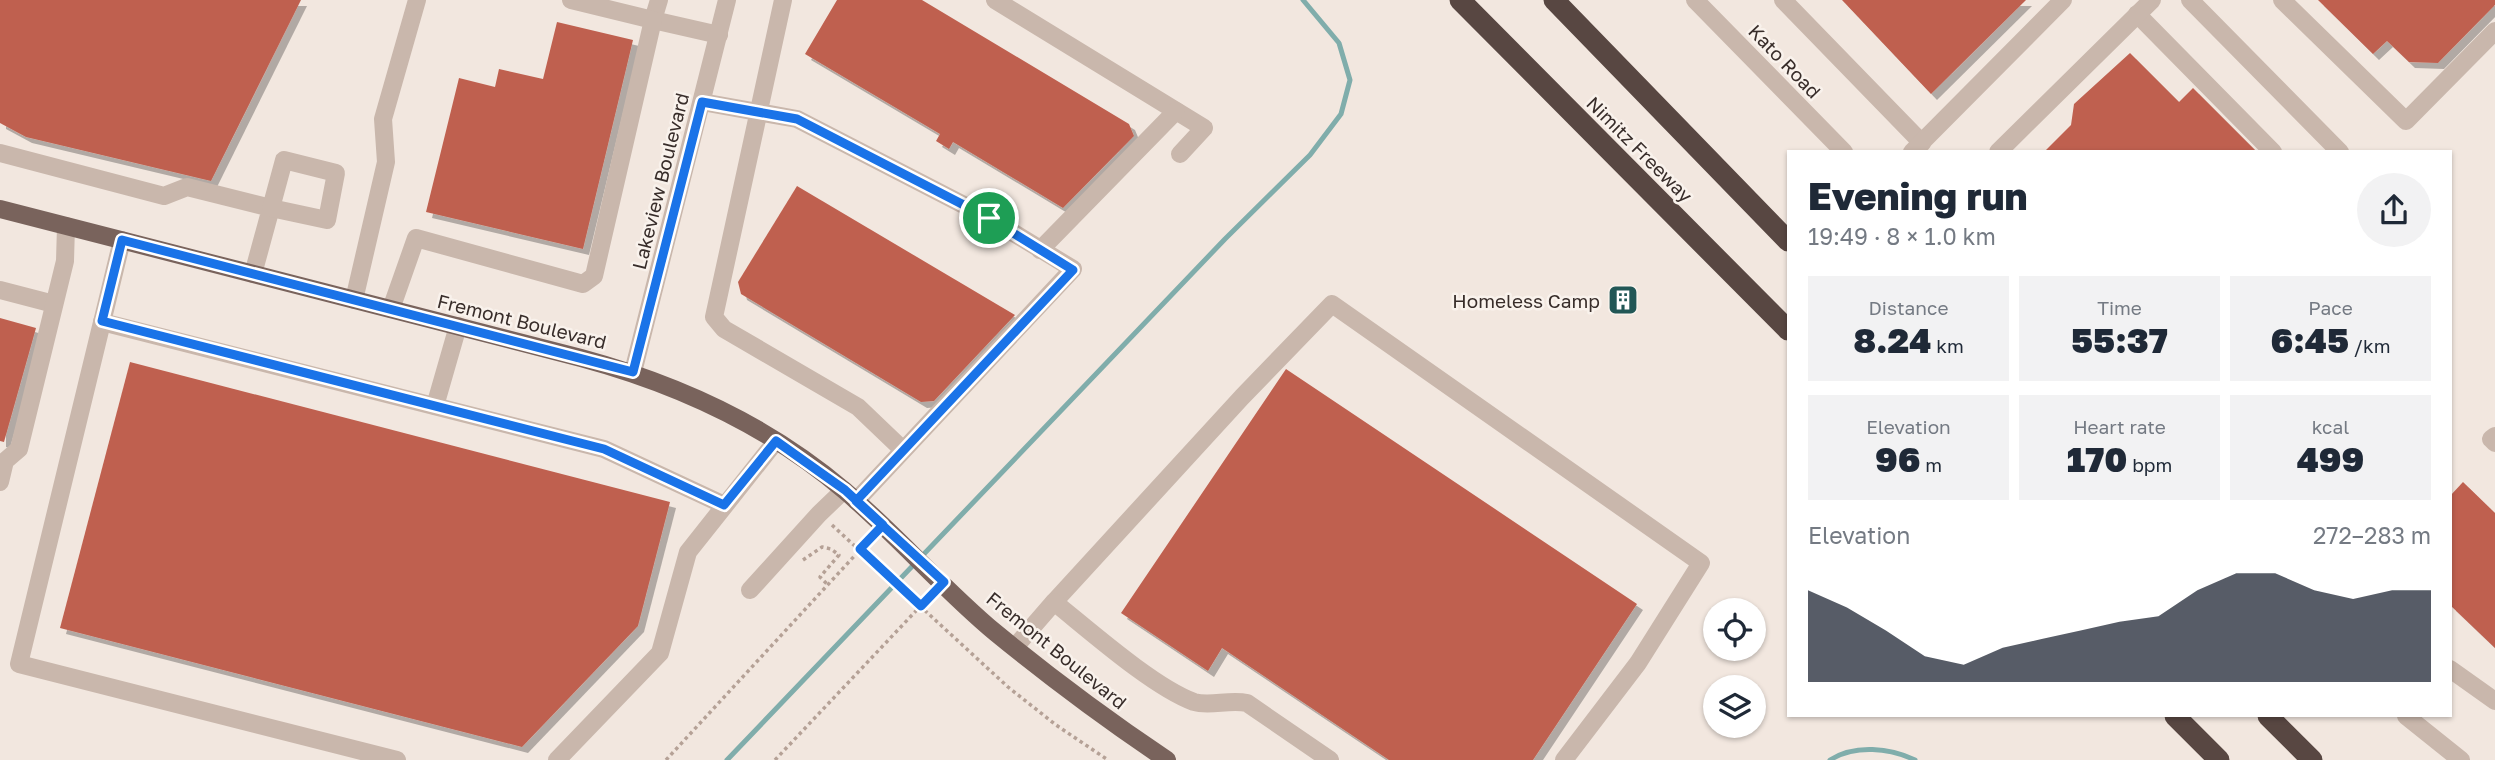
<!DOCTYPE html>
<meta charset="utf-8">
<style>
:root{--surface:#fff;--page:#f2f2f3;--text:#1f2937;--muted:#747a83;--accent:#111827}
body{margin:0;font-family:"Golos Text",sans-serif;background:var(--page);color:var(--text);height:100vh;display:flex;flex-direction:column;font-size:26px;white-space:nowrap}
*{box-sizing:border-box;margin:0}
p{font-size:23px;color:var(--muted)}
.icon{flex:none;width:38px;height:38px;fill:none;stroke:currentColor;stroke-width:2;stroke-linecap:round;stroke-linejoin:round}
.map{position:relative;flex:1;overflow:hidden}
.panel{position:absolute;left:1787px;top:150px;width:665px;height:567px;display:flex;flex-direction:column;background:var(--surface);border-radius:0px;box-shadow:0 2px 5px #0004}
.panel>*{flex:none}
.controls{position:absolute;left:1703px;top:598px;display:grid;gap:14px}
.controls a{display:grid;place-items:center;width:63px;height:63px;border-radius:50%;background:var(--surface);box-shadow:0 2px 5px #0004;font-size:35px}
.pin{position:absolute;display:grid;place-items:center;width:60px;height:60px;color:#fff;margin:-30px;border:4px solid #fff;border-radius:50%;box-shadow:0 2px 7px #0007}
.round{display:grid;place-items:center;flex:none;width:74px;height:74px;border-radius:37px;background:var(--page)}
.summary{display:flex;align-items:center;justify-content:space-between;height:119px;padding:0 21px}
h1{font-size:38px;font-weight:800;line-height:52px}
.figures{display:grid;grid-template-columns:repeat(3,1fr);gap:10px;height:119px;padding:7px 21px}
.figures div{display:grid;align-content:center;border-radius:0px;background:var(--page);text-align:center}
.figures b{font-size:35px;font-weight:800}
.figures small{font-size:19px;font-weight:400}
.figures p{font-size:19px}
.chart{height:196px;padding:14px 21px}
.chart p{display:flex;justify-content:space-between}
.chart svg{width:100%;height:126px;margin-top:7px;fill:var(--accent);opacity:.7}
.map>svg:first-child{display:block}
.lines{fill:none;stroke-linecap:round;stroke-linejoin:round}
.stream{stroke:#80adab;stroke-width:5}
.building{fill:#bf6150;filter:url(#shadow)}
.path{stroke:#b5a196;stroke-width:3.5;stroke-dasharray:3.5 3.5;stroke-linecap:butt}
.minor{stroke:#c9b7ac;stroke-width:18}
.major{stroke:#79635c;stroke-width:18}
.highway{stroke:#584742;stroke-width:21}
.route-casing{stroke:#fff;stroke-width:14}
.route{stroke:#1a73e8;stroke-width:9}
.labels{text-anchor:middle;dominant-baseline:central;stroke-width:5;stroke-linejoin:round;paint-order:stroke}
.street-label{font-size:19px;fill:#382d2a;stroke:#f9f2ec}
.poi-label{font-size:19px;fill:#382d2a;stroke:#f9f2ec;text-anchor:end}
</style>
<div class="map">
<svg width="2495" height="760" viewBox="0 0 2495 760">
<defs>
<filter id="shadow"><feDropShadow dx="6" dy="6" stdDeviation="0" flood-color="#0004"/></filter>
</defs>
<rect width="100%" height="100%" fill="#f2e7df"/>
<g class="lines">
<g class="stream">
<path d="M727,760L1225,239L1310,155L1341,114L1350,80L1339,43L1303,0"/>
<path d="M1830,760C1855,744 1890,748 1915,760"/>
</g>
</g>
<g class="building">
<path d="M0,0H301L211,181L26,137L0,123Z"/>
<path d="M837,0H922L1129,124L1134,136L1063,208L953,142L949,149L936,141L940,134L805,54Z"/>
<path d="M1842,0H2026L1931,94Z"/>
<path d="M2318,0H2495V5L2438,63L2409,62L2387,41L2373,54Z"/>
<path d="M557,22L633,40L583,249L426,212L459,78L495,87L499,69L543,79Z"/>
<path d="M2130,53L2179,102L2193,88L2257,152H2044L2071,125L2074,104Z"/>
<path d="M797,186L1015,315L934,401L921,402L741,294L738,282Z"/>
<path d="M0,318L36,328L4,442L0,441Z"/>
<path d="M130,362L670,502L638,626L522,747L60,628Z"/>
<path d="M1286,369L1637,604L1533,760H1389L1222,648L1208,671L1121,613Z"/>
<path d="M2463,482L2495,513V648L2450,605V496Z"/>
</g>
<g class="lines">
<g class="path">
<path d="M832,525L1008,687L1056,725L1108,760"/>
<path d="M803,560L822,547L831,549L839,555L820,577L829,586"/>
<path d="M666,760L871,538"/>
<path d="M775,760L930,596"/>
</g>
<g class="minor">
<path d="M659,0L653,20L719,35"/>
<path d="M783,0L714,317L724,329L858,407L903,450"/>
<path d="M995,0L1204,128L1180,154"/>
<path d="M1695,0L1844,152"/>
<path d="M1783,0L1922,143"/>
<path d="M2190,0L2340,152"/>
<path d="M2282,0L2406,121L2495,31"/>
<path d="M2137,14L2273,152"/>
<path d="M702,102L797,119L989,218L1073,269L856,501"/>
<path d="M1912,152L2063,0"/>
<path d="M1998,152L2152,0"/>
<path d="M0,153L164,196L187,187L271,208L253,274"/>
<path d="M284,160L336,173L327,220L271,208Z"/>
<path d="M122,240L19,664L397,760"/>
<path d="M1040,250L1176,111"/>
<path d="M0,290L54,304"/>
<path d="M354,300L386,162L383,119L417,0"/>
<path d="M391,309L416,238L583,284L594,276L653,20L571,0"/>
<path d="M102,322L604,449L724,505"/>
<path d="M633,372L727,0"/>
<path d="M435,406L458,326"/>
<path d="M2495,436L2491,439L2495,443"/>
<path d="M0,482L5,461L19,449L65,261L66,226"/>
<path d="M750,590L819,514L844,490"/>
<path d="M1054,602L1242,397L1332,304L1701,563L1638,663L1564,760"/>
<path d="M1015,647L1054,602C1089,630 1153,687 1194,702C1210,707 1229,699 1247,703L1330,760"/>
<path d="M2450,669L2495,701"/>
<path d="M2406,716L2461,760"/>
<path d="M557,760L660,653L688,552L776,441"/>
</g>
<path class="major" d="M0,209L581,358C677,384 769,426 845,491C898,536 944,590 996,633C1051,678 1109,721 1167,760"/>
<g class="highway">
<path d="M1460,0L1788,330"/>
<path d="M1554,0L1788,241"/>
<path d="M2175,716L2219,760"/>
<path d="M2268,716L2312,760"/>
</g>
</g>
<g class="lines">
<g class="route-casing">
<path id="route" d="M989,218L797,119L702,102L633,372L122,240L102,321L604,449L724,505L776,441L845,490L883,525L860,549L921,606L944,582L856,501L1073,270L989,218"/>
</g>
<use href="#route" class="route"/>
</g>
<defs>
<g id="building-square" transform="scale(1.575)"><rect x="-9" y="-9" width="18" height="18" rx="4" fill="#225756" stroke="#f9f2ec"/><path d="M-4-6H4V6H1V3H-1V6H-4ZM-2.5-4.3h1.7v1.8h-1.7ZM.8-4.3h1.7v1.8H.8ZM-2.5-1h1.7V.8h-1.7ZM.8-1h1.7V.8H.8Z" fill="#fff"/></g>
</defs>
<g fill-rule="evenodd">
<use href="#building-square" x="1623" y="300"/>
</g>
<g class="labels">
<g class="street-label">
<text transform="translate(1785 61) rotate(46)">Kato Road</text>
<text transform="translate(1640 149) rotate(45)">Nimitz Freeway</text>
<text transform="translate(660 181) rotate(-76)">Lakeview Boulevard</text>
<text transform="translate(522 321) rotate(14)">Fremont Boulevard</text>
<text transform="translate(1057 650) rotate(39)">Fremont Boulevard</text>
</g>
<g class="poi-label">
<text x="1600" y="300">Homeless Camp</text>
</g>
</g>
</svg>
<div class="controls">
<a><svg class="icon" aria-label="locate" viewBox="0 0 24 24"><circle cx="12" cy="12" r="6"/><path d="M12 2v4M12 18v4M2 12h4M18 12h4"/></svg></a>
<a><svg class="icon" aria-label="layers" viewBox="0 0 24 24"><path d="M12 4l9 5-9 5-9-5zM3 14l9 5 9-5"/></svg></a>
</div>
<div class="pin" style="left:989px;top:218px;background:#1e9e55"><svg class="icon" aria-label="arrive" viewBox="0 0 24 24"><path d="M6 21V4h12l-3 4 3 4H6"/></svg></div>
<section class="panel">
<div class="summary"><div><h1>Evening run</h1><p>19:49 · 8 × 1.0 km</p></div><a class="round"><svg class="icon" aria-label="share" viewBox="0 0 24 24"><path d="M12 15V3M7 8l5-5 5 5M5 13v7h14v-7"/></svg></a></div>
<div class="figures">
<div><p>Distance</p><b>8.24<small> km</small></b></div>
<div><p>Time</p><b>55:37</b></div>
<div><p>Pace</p><b>6:45<small> /km</small></b></div>
</div>
<div class="figures">
<div><p>Elevation</p><b>96<small> m</small></b></div>
<div><p>Heart rate</p><b>170<small> bpm</small></b></div>
<div><p>kcal</p><b>499</b></div>
</div>
<div class="chart"><p><span>Elevation</span>272–283 m</p>
<svg viewBox="0 0 160 44" preserveAspectRatio="none"><path d="M0 44V12L10 18L20 26L30 35L40 38L50 32L60 29L70 26L80 23L90 21L100 12L110 6L120 6L130 12L140 15L150 12L160 12V44z"/></svg>
</div>
</section>
</div>
